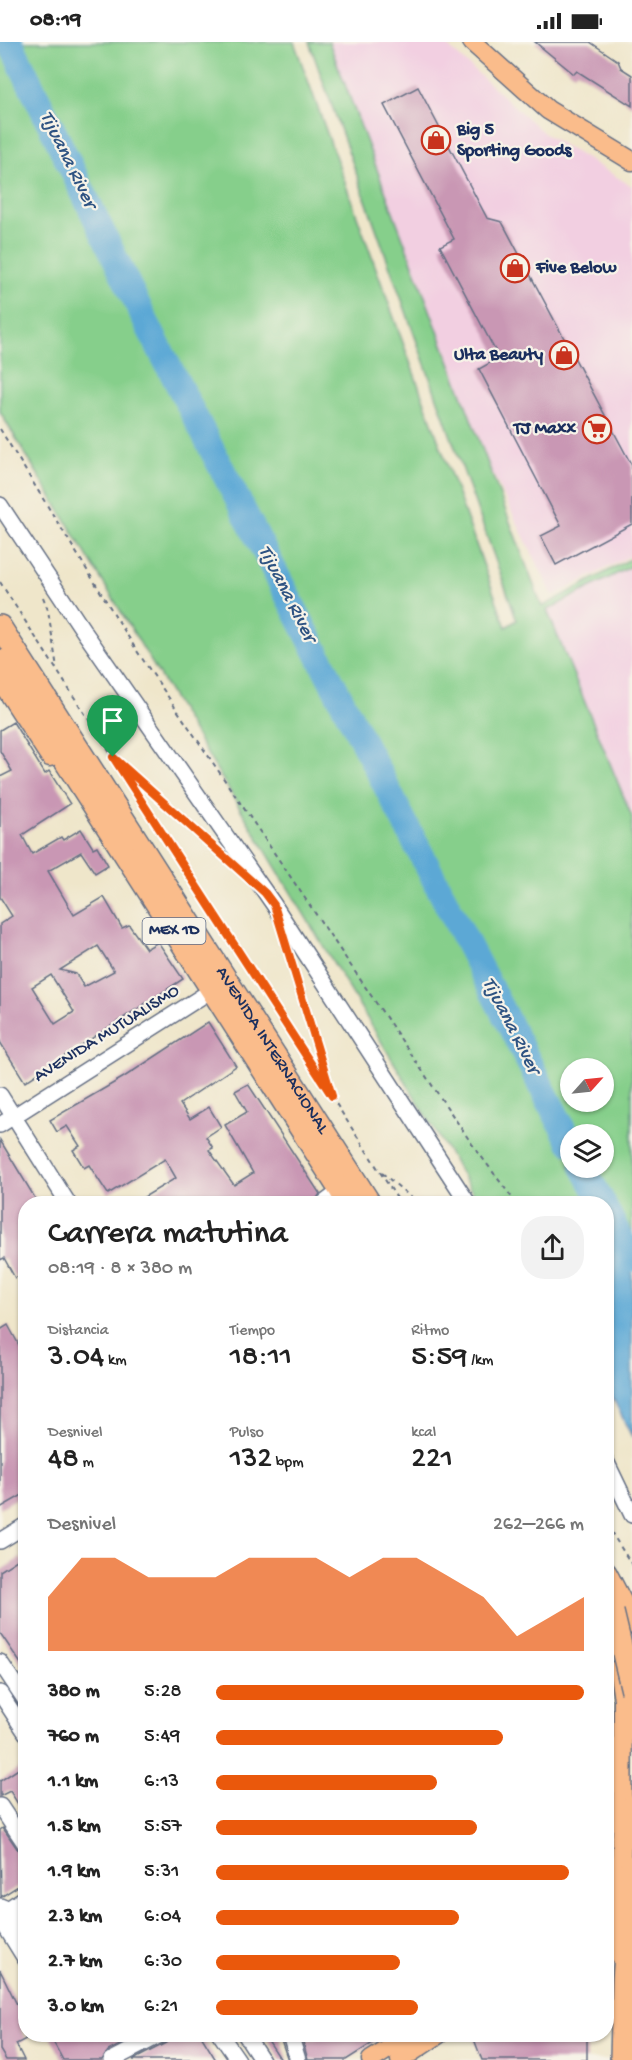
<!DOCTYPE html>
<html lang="es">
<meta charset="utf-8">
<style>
:root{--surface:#fff;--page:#f2f2f2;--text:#222;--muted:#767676;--accent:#ea580c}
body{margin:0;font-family:"Gochi Hand",sans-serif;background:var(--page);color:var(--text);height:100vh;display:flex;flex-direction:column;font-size:22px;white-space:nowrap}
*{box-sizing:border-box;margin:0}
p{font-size:20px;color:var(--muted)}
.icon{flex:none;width:33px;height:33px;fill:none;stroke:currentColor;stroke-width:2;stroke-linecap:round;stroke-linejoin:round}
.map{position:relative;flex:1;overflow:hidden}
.side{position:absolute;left:18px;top:1154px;width:596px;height:846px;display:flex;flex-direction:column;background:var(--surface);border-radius:24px;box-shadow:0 2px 4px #0004}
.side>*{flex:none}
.needle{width:39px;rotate:63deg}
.buttons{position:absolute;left:560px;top:1016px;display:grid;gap:12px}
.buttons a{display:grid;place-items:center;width:54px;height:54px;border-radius:50%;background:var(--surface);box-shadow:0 2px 4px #0004;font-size:30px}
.pin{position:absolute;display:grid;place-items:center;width:51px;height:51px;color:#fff;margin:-62px -26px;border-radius:50% 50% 50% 0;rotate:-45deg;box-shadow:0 0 6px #0007}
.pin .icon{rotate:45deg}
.round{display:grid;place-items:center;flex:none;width:63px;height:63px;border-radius:24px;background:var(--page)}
.overview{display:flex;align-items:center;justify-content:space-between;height:102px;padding:0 30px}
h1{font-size:33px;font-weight:600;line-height:45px}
.figures{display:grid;grid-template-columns:repeat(3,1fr);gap:9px;height:102px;padding:6px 30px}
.figures div{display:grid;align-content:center}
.figures b{font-size:30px;font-weight:600}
.figures small{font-size:16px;font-weight:400}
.figures p{font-size:16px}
.chart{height:168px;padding:12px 30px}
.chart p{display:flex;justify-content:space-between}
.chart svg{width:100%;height:108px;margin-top:6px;fill:var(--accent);opacity:.7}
ul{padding:0 30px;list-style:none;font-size:20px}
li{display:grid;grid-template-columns:96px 72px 1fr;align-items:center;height:45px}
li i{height:15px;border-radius:8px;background:var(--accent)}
.status{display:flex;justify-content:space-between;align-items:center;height:42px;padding:0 30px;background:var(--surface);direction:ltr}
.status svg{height:16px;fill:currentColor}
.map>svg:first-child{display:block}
.built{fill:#f2cfe1}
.green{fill:#86cf8b;stroke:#507f74;stroke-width:1.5;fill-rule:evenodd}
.water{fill:#5ca8d5;stroke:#3c6c9a;stroke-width:1.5}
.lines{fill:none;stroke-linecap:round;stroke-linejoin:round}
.river{stroke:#5ca8d5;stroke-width:26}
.building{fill:#c997b4;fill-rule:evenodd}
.minor-casing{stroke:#656f84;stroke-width:18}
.major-casing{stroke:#656f84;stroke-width:21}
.highway-casing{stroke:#656f84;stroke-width:24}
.path{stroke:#656f84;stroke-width:2;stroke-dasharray:4.5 4.5;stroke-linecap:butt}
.minor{stroke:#fff;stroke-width:15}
.major{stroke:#fabc8b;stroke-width:18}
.highway{stroke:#fabc8b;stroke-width:21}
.highway-bridge-casing{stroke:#656f84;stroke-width:24;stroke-linecap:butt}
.highway-bridge{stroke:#fabc8b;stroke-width:21}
.route-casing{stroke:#fff;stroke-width:12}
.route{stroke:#ea580c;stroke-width:8}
.labels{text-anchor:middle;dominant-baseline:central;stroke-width:4.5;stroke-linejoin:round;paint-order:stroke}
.shield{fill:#f7f3e8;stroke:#5d6a87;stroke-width:1.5}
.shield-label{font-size:16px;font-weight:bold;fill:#1b2f5e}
.poi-label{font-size:18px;font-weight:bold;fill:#1b2f5e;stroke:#f7f3e8;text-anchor:start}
.street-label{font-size:18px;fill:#1b2f5e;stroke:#f7f3e8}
.water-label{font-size:20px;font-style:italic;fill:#2e5382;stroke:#f7f3e8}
</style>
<div class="status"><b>08:19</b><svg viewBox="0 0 49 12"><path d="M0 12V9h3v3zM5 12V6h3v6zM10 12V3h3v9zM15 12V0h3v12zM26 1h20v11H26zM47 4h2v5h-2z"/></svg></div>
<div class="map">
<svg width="632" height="2018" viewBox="0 0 632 2018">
<rect width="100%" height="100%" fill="#f7f3e8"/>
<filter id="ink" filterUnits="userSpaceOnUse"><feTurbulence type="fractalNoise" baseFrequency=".0167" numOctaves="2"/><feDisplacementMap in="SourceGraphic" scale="12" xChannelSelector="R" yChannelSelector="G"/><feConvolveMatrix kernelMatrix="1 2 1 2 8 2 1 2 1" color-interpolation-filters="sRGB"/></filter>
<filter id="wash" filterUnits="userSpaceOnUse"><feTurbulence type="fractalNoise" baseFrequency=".008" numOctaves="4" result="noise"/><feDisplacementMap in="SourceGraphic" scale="24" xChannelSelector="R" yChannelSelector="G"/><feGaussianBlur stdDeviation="1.35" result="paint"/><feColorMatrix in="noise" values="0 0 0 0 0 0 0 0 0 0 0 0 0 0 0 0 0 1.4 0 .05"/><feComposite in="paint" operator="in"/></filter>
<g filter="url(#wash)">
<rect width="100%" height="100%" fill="#efe6ca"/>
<g class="built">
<path d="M329,0H443L545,92L632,144V513L553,554L492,430Z"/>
<path d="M632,516V809L543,565Z"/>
</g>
<path class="green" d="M0,0H294L506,585L517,578L309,0H329L542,565L632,516V524L547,568L632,775V1204L606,1209V1161H479L0,370ZM570,1026H603V1059H570ZM570,1092H603V1125H570Z"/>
<path class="water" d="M632,1204V1395L606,1342V1209Z"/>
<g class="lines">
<g class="river">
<path d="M10,0L150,288L570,1100"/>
<path d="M583,1125L603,1161"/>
<path d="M606,1168L632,1217"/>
</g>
</g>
<g id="blocks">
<g class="building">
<path d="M535,0H590L618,19L621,26L632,33V64L577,29L574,32Z"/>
<path d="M418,45L487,176L502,180L632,424V482L556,523L541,494L561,484L479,327L499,316L440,204L454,197L384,63Z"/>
<path d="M13,680L45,732L49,729L70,762L22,793L32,812L61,795L63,798L81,787L93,806L97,804L108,823L95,831L81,810L48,829L74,873L104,855L122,886L129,883L146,907L158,900L183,937L25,1040L0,1000V882L12,874L0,855V735L12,729L0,709V688ZM98,904L114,929L84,945L76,932L60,928ZM51,933L74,970L55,982L32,945Z"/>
<path d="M208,980L236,1024L180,1062L190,1077L209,1065L221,1085L206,1095L213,1106L209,1108L234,1143L253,1131L225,1083L247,1070L235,1049L248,1042L320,1152L314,1161H134L176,1136L165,1117L108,1152L89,1123L84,1126L73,1108L80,1104L67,1084L57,1090L50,1078L124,1035Z"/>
<path d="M0,1098L38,1161H26V1230L15,1236L4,1216L0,1218Z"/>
<path d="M8,1283L26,1316V1451L0,1466V1288Z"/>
<path d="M20,1516L26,1524V1629L0,1591V1529Z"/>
<path d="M26,1722V1785L20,1776L25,1773L10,1749L0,1754V1739Z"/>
<path d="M3,1786L18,1808L26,1813V1839L1,1855L0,1788Z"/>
<path d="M0,1928L26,1981V1985L21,1987L26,1997L16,2002L24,2018H6L0,2008Z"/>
<path d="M49,1992H141L108,2009L102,2018H63Z"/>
<path d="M172,1992H200L216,2018H133L166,2001Z"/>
<path d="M264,1992H279L288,2018H281Z"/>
<path d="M331,1992H387L346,2018H308L303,2000Z"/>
<path d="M472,1992H587V2018H482Z"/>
</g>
</g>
</g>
<g filter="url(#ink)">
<use href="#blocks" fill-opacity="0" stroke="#656f84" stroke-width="1.5"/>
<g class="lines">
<g class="minor-casing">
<g id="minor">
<path d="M0,463L85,591L274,863L468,1161"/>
<path d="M0,1053L68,1161"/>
<path d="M0,1083L204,953"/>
<path d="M324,1161L332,1155"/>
<path d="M606,1419L632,1473"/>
<path d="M0,1499L26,1483"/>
<path d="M0,1620L26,1659"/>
<path d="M0,1651L26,1691"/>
<path d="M0,1764L26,1803"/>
<path d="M0,1864L7,1867L26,1896"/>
<path d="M0,1872L26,1855"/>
<path d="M0,1876L26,1918"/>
<path d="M220,1992L238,2018"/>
<path d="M245,1992L262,2018"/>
<path d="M290,1992L298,2018"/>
<path d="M112,2018L162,1992"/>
</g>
</g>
<g class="major-casing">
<g id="major">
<path d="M472,0L548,68L632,119"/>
<path d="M0,638L50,715"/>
<path d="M616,1911L622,1799L623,1657L618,1627"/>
<path d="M371,2018L412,1992"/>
<path d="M400,2018L439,1992"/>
</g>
</g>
<g class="highway-casing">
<g id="highway">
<path id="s1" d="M0,584L370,1161"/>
<path d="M0,618L348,1161"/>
<path d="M606,1531L632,1581"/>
<path d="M622,1799L632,1764"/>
<path d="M621,2018L623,1938L632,1824"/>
</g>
</g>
<g class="path">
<path d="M0,387L137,609L472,1102L516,1161"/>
<path d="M0,540L400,1161"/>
<path d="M43,555L48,568L57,626"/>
<path d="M116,717L216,807"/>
<path d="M289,915L330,1050"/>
<path d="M382,1131L418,1161"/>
<path d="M606,1482L632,1523"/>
</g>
<use href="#minor" class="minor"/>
<use href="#major" class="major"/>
<use href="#highway" class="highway"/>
<g class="highway-bridge-casing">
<path id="highway-bridge" d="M613,1570L632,1649"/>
</g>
<use href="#highway-bridge" class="highway-bridge"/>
</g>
</g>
<g class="lines" filter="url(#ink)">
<g class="route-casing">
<path id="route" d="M113,715L265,851L274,863L332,1054Z"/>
</g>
<use href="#route" class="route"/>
</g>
<defs>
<g id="shop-ring" transform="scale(1.5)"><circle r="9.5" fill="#f7f3e8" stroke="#c8321e" stroke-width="1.5"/><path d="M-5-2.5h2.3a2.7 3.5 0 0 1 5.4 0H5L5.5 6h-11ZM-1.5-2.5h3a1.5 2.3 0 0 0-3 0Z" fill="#c8321e"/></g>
<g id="supermarket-ring" transform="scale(1.5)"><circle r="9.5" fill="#f7f3e8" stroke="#c8321e" stroke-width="1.5"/><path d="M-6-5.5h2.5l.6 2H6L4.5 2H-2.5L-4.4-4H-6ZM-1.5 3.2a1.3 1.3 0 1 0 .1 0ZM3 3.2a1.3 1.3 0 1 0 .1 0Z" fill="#c8321e"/></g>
</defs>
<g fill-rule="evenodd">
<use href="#shop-ring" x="436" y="98"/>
<use href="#shop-ring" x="515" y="226"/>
<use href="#shop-ring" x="564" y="313"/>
<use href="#supermarket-ring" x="597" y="387"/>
</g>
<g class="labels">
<rect class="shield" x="142.5" y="876" width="63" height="26" rx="4.5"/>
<g class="shield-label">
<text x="174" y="889">MEX 1D</text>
</g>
<g class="poi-label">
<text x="457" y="88">Big 5<tspan x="457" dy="21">Sporting Goods</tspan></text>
<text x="536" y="226">Five Below</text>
<text x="543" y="313" text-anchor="end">Ulta Beauty</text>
<text x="576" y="387" text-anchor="end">TJ Maxx</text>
</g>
<g class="street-label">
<text transform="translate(107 992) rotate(-32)">AVENIDA MUTUALISMO</text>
<text stroke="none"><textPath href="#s1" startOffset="504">AVENIDA INTERNACIONAL</textPath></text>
</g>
<g class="water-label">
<text transform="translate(67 118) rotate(64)">Tijuana River</text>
<text transform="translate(286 552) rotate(63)">Tijuana River</text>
<text transform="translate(510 984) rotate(63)">Tijuana River</text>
</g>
</g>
</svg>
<div class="buttons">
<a><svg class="needle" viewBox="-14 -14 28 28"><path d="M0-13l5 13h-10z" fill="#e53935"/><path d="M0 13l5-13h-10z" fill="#767676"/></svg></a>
<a><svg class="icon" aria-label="layers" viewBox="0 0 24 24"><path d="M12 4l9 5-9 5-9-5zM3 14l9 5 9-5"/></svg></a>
</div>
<div class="pin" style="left:113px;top:715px;background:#1e9e55"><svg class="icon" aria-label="arrive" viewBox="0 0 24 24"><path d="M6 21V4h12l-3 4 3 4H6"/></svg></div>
<section class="side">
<div class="overview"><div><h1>Carrera matutina</h1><p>08:19 · 8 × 380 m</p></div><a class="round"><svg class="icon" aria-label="share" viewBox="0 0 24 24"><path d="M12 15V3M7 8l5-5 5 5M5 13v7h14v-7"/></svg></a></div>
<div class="figures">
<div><p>Distancia</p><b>3.04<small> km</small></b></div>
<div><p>Tiempo</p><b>18:11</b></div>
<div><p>Ritmo</p><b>5:59<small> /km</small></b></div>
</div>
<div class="figures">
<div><p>Desnivel</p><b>48<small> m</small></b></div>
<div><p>Pulso</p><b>132<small> bpm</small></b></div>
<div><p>kcal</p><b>221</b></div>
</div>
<div class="chart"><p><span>Desnivel</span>262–266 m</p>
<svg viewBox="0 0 160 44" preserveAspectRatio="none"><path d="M0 44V22L10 6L20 6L30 14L40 14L50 14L60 6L70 6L80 6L90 14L100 6L110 6L120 14L130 22L140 38L150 30L160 22V44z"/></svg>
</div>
<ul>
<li><b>380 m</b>5:28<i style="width:100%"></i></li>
<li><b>760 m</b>5:49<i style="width:78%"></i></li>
<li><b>1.1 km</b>6:13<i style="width:60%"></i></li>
<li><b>1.5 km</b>5:57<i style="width:71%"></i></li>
<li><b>1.9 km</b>5:31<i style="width:96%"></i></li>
<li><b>2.3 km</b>6:04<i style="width:66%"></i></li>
<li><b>2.7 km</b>6:30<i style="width:50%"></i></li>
<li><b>3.0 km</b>6:21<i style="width:55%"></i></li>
</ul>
</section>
</div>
